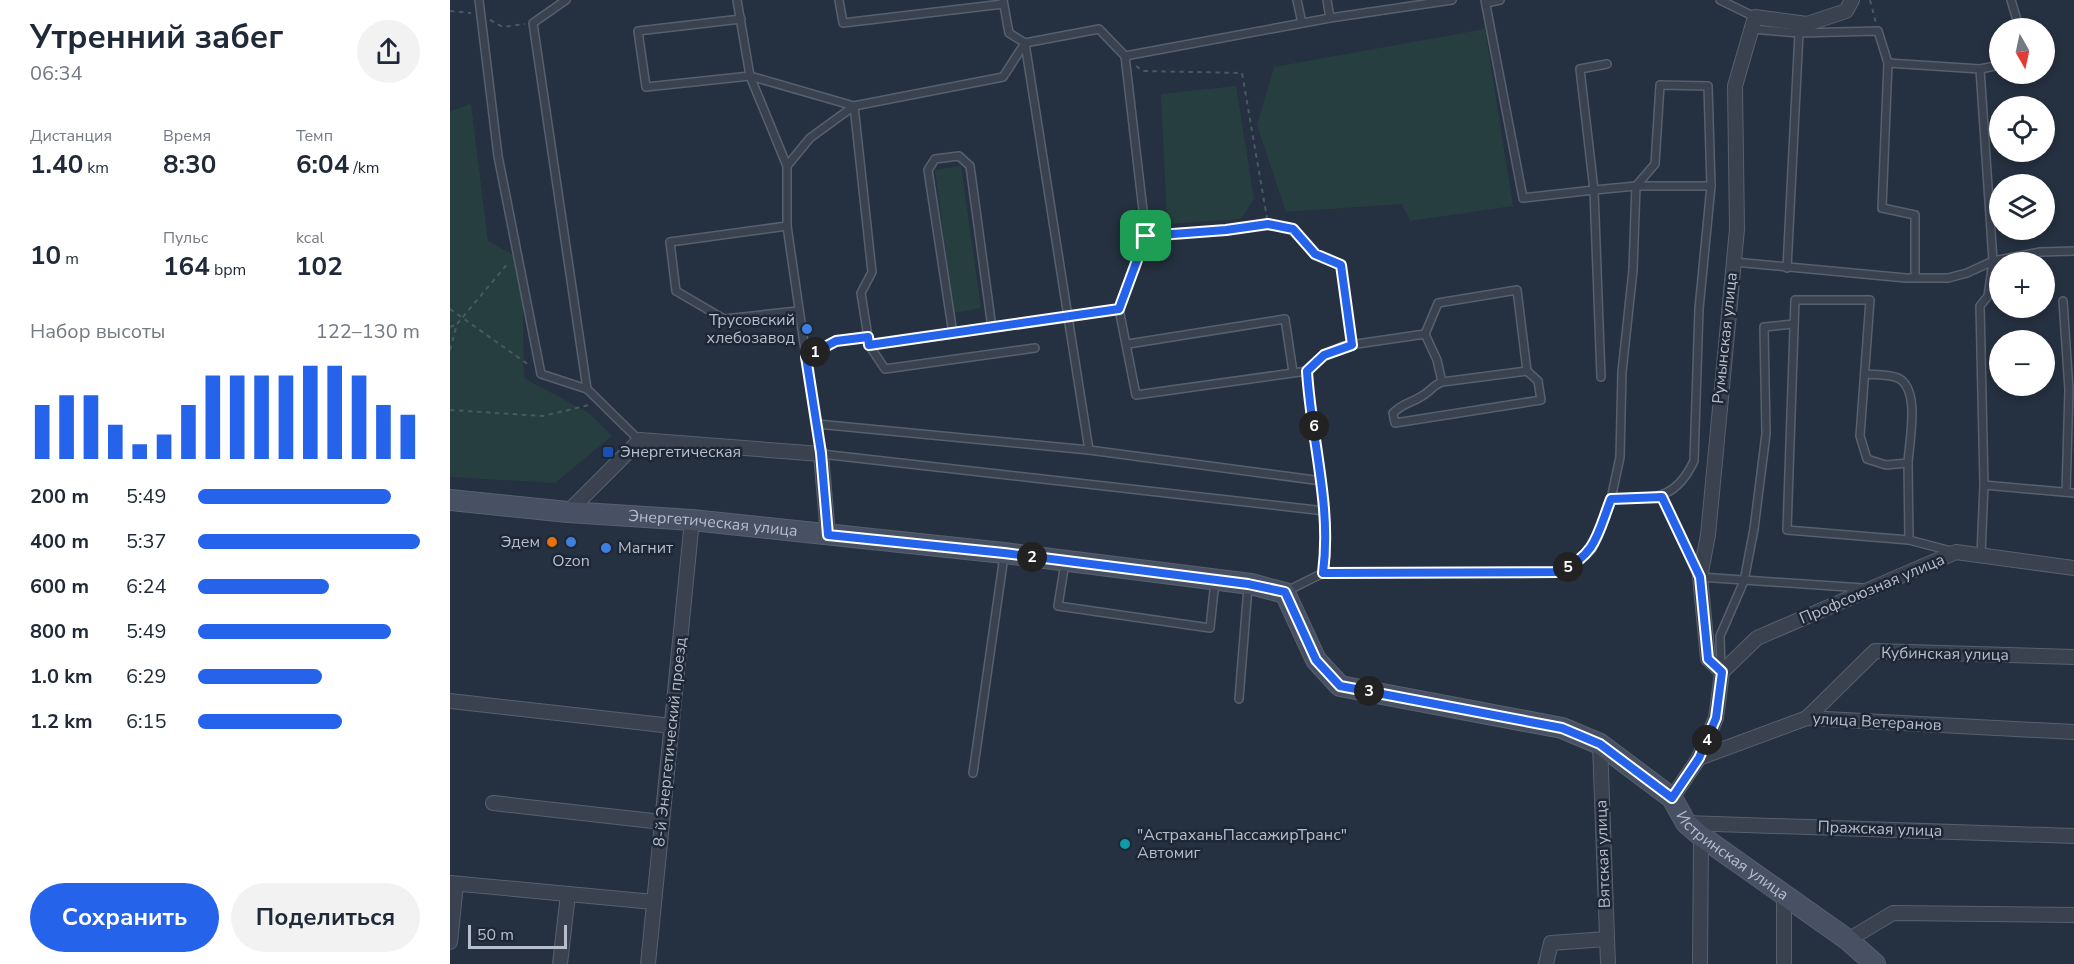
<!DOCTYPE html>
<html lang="ru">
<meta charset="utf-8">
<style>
:root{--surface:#fff;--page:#f2f2f3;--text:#1f2937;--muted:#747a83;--accent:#2563eb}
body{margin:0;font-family:"Nunito Sans",sans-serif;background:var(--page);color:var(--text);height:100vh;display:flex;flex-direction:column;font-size:22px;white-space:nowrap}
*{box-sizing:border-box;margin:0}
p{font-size:20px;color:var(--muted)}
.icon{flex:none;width:33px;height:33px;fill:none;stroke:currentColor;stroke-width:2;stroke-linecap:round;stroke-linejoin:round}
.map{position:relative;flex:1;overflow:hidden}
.details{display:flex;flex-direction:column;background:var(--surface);width:450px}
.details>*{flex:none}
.needle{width:39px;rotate:171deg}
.fabs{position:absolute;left:1539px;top:18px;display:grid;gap:12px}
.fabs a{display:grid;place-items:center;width:66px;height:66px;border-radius:50%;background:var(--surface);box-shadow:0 3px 9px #0003;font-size:30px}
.scale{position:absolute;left:18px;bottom:15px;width:99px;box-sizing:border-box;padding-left:6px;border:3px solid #b6bdcb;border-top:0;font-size:16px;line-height:21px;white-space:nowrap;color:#b6bdcb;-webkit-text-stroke:4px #1e2735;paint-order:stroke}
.pin{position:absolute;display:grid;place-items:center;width:51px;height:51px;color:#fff;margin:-26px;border-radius:12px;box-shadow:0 3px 9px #0006}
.km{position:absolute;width:30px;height:30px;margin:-15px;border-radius:50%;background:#222;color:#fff;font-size:16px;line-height:30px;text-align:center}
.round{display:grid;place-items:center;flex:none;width:63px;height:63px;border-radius:32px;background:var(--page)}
.head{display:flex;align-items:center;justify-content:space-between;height:102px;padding:0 30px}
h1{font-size:33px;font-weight:700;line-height:45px}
.metrics{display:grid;grid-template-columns:repeat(3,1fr);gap:9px;height:102px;padding:6px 30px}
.metrics div{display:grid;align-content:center}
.metrics b{font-size:26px;font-weight:700}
.metrics small{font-size:16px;font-weight:400}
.metrics p{font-size:16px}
.chart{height:168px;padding:12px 30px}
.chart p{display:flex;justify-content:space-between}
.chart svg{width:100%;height:108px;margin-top:6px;stroke:var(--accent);stroke-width:6}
.action{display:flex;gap:12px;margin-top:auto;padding:12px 30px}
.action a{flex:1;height:69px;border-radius:36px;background:var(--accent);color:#fff;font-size:24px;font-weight:700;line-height:69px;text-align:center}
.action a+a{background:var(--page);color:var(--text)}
ul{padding:0 30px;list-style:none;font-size:20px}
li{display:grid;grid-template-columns:96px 72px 1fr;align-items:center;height:45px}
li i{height:15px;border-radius:8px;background:var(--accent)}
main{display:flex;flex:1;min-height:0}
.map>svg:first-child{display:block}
.green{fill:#273e41}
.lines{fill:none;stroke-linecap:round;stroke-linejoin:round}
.lane-casing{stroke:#57606e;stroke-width:10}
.street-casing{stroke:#57606e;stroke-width:16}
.secondary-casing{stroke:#57606e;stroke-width:22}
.path{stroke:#465b5e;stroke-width:2;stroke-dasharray:4.5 4.5;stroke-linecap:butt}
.lane{stroke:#3a4250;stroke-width:7}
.street{stroke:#3a4250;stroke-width:14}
.secondary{stroke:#485163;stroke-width:20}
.route-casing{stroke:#fff;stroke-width:12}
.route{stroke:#2563eb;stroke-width:8}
.shop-dot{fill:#3f7fe0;stroke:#1e2735;stroke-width:2}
.transit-dot{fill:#1a4fb4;stroke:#1e2735;stroke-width:2}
.food-dot{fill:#e8710a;stroke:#1e2735;stroke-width:2}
.culture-dot{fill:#0f9aa8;stroke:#1e2735;stroke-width:2}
.labels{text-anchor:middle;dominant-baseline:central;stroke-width:5;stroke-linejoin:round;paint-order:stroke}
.poi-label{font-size:16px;fill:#b6bdcb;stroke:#1e2735;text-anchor:start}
.street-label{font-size:16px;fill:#b6bdcb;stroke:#1e2735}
</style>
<main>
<section class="details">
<div class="head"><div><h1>Утренний забег</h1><p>06:34</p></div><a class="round"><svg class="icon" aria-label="share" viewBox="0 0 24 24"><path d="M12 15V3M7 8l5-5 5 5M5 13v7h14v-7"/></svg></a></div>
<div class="metrics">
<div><p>Дистанция</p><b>1.40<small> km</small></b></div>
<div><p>Время</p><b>8:30</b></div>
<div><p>Темп</p><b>6:04<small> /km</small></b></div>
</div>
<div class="metrics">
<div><b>10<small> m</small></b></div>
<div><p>Пульс</p><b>164<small> bpm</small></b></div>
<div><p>kcal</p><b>102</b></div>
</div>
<div class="chart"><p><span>Набор высоты</span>122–130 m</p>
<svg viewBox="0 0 160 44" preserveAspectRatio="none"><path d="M5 44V22M15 44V18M25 44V18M35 44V30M45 44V38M55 44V34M65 44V22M75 44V10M85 44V10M95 44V10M105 44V10M115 44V6M125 44V6M135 44V10M145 44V22M155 44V26"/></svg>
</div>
<ul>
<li><b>200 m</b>5:49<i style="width:87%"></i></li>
<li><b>400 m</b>5:37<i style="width:100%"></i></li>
<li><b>600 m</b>6:24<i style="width:59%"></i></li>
<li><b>800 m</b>5:49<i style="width:87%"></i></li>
<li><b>1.0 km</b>6:29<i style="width:56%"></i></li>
<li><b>1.2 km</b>6:15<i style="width:65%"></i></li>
</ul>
<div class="action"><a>Сохранить</a><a>Поделиться</a></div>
</section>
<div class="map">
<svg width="1624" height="964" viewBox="0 0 1624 964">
<rect width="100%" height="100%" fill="#253040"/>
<g class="green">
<path d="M1035,29L1063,206L960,221L952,204L836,212L807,125L824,67Z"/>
<path d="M786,86L804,199L791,219L717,224L711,94Z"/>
<path d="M21,104L38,241L72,260L74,378L139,413L162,436L105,483L0,477V111Z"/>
<path d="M511,166L531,308L504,313L485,170Z"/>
</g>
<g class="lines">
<g class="lane-casing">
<g id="lane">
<path d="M29,0L48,156L91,374L137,389"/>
<path d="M116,0L83,23L137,389L189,440"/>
<path d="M287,0L300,76L337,166"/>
<path d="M389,0L393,23L553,4"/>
<path d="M553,0L559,33L575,43L649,29L675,56L880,18L1002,0"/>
<path d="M847,0L852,23"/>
<path d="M877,0L880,18"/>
<path d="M1035,0L1073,198L1144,190L1130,69L1157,64"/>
<path d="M1270,0L1305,17"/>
<path d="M1561,0L1567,20L1566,28"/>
<path d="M1036,3L1050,0"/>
<path d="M291,19L188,31L196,87L300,76L404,106L422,272L411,293L418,337"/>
<path d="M1302,29L1349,33L1428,31L1438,63"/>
<path d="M1530,69L1550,65"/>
<path d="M337,226L220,242L226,291L274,319L348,311"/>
<path d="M1284,262L1456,278H1498L1517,273L1543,261L1590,252L1624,251"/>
<path d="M891,265L902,345"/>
<path d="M1337,268L1349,33"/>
<path d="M1465,276V215L1432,208L1438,63L1530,69L1543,261L1538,296L1530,306L1534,485L1624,493"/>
<path d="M1613,301L1619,390L1616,492"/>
<path d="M669,309L696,236L675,56"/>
<path d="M503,334L542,328"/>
<path d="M975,334L988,303L1067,290L1077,371"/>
<path d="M678,344L835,319L843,372"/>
<path d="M419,345L503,334L478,170L485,159L509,156L520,166L542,328L618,317L575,43"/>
<path d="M585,348L435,369L419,345L418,337L386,341L356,357L371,454L875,511"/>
<path d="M356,357L337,226V166L360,138L404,106L553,77L575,43"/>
<path d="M1415,374C1425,375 1438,374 1448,378C1471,389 1459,442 1458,463L1436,465L1417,459L1410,436L1420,300H1345L1337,530L1459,540"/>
<path d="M1151,377L1144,190L1186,186L1205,164L1210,85L1258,86L1261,186"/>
<path d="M367,424L639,450L872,481"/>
<path d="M639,450L618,317L669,309L686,395L857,371"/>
<path d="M1458,463L1459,540L1501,551"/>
<path d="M1212,497L1250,577L1413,588"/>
<path d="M1531,555L1534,485"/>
<path d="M615,563L608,606L760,628L765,581"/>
<path d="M873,573L1110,572L1126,564L1142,549L1161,499L1170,457L1172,372L1183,270L1186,186H1261L1249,309L1244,461C1224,503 1202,497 1161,499"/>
<path d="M837,591L873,573C882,505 861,439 857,371L874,355L893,346L975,334L987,360L992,382C983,385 980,392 972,396C960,404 956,401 943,413L945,423L1091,400L1088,381L1077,371L992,382"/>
<path d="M1271,670L1270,636L1294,581L1304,529L1316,434L1314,327L1344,324"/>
<path d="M789,699L798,587"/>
<path d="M523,773L554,556"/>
</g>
</g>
<g class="street-casing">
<g id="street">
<path d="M118,512L190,440L371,454L378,535"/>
<path d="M1272,672L1307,638L1506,552L1624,568"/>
<path d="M0,701L222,726"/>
<path d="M1357,718L1425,651L1624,657"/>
<path d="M1150,744L1158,964"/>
<path d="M1249,758L1266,718L1272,672L1258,659L1250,577L1258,535L1287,229L1285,86L1305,17L1357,24L1396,11L1402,0"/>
<path d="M1222,798L1249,758L1357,718L1624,732"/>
<path d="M43,803L212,822"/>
<path d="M1236,823L1624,836"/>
<path d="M0,883L204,902"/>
<path d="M1334,896V964"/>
<path d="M1398,940L1443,913L1624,915"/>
<path d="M0,942L6,884"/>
<path d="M110,964L118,894"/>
<path d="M198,964L242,520"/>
<path d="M1096,964L1101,943L1156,939"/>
<path d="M1250,964L1251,836"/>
</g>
</g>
<g class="secondary-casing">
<g id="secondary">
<path id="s1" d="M0,500L118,512L242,520L554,553L801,584L835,593L866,660L890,686L1112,728L1150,744L1222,798L1236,823L1251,836L1398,940L1425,964"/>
</g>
</g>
<g class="path">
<path d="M1420,0L1426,23"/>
<path d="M0,11L21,13"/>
<path d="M40,20L53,27L75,24"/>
<path d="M686,66L693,71L792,73L818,224L843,229L865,254L882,262"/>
<path d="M705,235L818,224"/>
<path d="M0,309L79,365"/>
<path d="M0,327L7,324"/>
<path d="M0,350L7,324L59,262"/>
<path d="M0,410L93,416L139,405"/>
</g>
<use href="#lane" class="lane"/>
<use href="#street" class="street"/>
<use href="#secondary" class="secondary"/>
</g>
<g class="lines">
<g class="route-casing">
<path id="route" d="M818,224L843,229L865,254L891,265L902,345L874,355L857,371C861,439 882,505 873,573L1110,572C1147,553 1147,535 1161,499L1212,497L1250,577L1258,659L1272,672L1266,718L1249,758L1222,798L1150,744L1112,728L890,686L866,660L835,592L798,584L554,553L378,535L371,453L356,357L386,341L418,337L419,345L669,309L696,236L776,230Z"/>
</g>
<use href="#route" class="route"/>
</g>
<g class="shop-dot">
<circle cx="357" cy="329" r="6"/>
<circle cx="121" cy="542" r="6"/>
<circle cx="156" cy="548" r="6"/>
</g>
<rect class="transit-dot" x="152" y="446" width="12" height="12" rx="3"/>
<circle class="food-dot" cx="102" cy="542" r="6"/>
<circle class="culture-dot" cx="675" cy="844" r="6"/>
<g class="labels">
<g class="poi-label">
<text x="345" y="320" text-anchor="end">Трусовский<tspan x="345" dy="18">хлебозавод</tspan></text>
<text x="170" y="452">Энергетическая</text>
<text x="90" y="542" text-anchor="end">Эдем</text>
<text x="168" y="548">Магнит</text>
<text x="121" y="561" text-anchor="middle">Ozon</text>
<text x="687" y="835">"АстраханьПассажирТранс"<tspan x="687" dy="18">Автомиг</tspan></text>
</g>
<g class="street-label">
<text transform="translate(1275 338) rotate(-84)">Румынская улица</text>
<text stroke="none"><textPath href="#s1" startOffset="264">Энергетическая улица</textPath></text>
<text transform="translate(1422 589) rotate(-23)">Профсоюзная улица</text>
<text transform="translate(1495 654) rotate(1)">Кубинская улица</text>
<text transform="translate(1427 722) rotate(3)">улица Ветеранов</text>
<text transform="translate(220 742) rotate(-84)">8-й Энергетический проезд</text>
<text transform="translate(1430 829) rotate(2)">Пражская улица</text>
<text transform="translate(1153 854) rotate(-92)">Вятская улица</text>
<text stroke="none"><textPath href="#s1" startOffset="1392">Истринская улица</textPath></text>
</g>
</g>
</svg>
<div class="fabs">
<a><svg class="needle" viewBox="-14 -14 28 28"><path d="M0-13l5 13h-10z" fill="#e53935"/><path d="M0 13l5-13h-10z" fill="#747a83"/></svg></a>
<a><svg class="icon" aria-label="locate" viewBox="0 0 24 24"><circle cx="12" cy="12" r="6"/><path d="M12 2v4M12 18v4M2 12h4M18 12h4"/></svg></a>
<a><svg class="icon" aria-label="layers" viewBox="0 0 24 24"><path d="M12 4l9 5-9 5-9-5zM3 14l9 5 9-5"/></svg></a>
<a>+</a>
<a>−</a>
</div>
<div class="scale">50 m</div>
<div class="pin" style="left:696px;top:236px;background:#1e9e55"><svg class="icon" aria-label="arrive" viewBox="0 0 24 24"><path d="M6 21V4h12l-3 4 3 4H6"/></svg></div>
<b class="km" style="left:365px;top:352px">1</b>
<b class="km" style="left:582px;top:557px">2</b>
<b class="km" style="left:919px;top:691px">3</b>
<b class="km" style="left:1257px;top:740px">4</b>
<b class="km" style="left:1118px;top:567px">5</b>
<b class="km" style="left:864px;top:426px">6</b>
</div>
</main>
